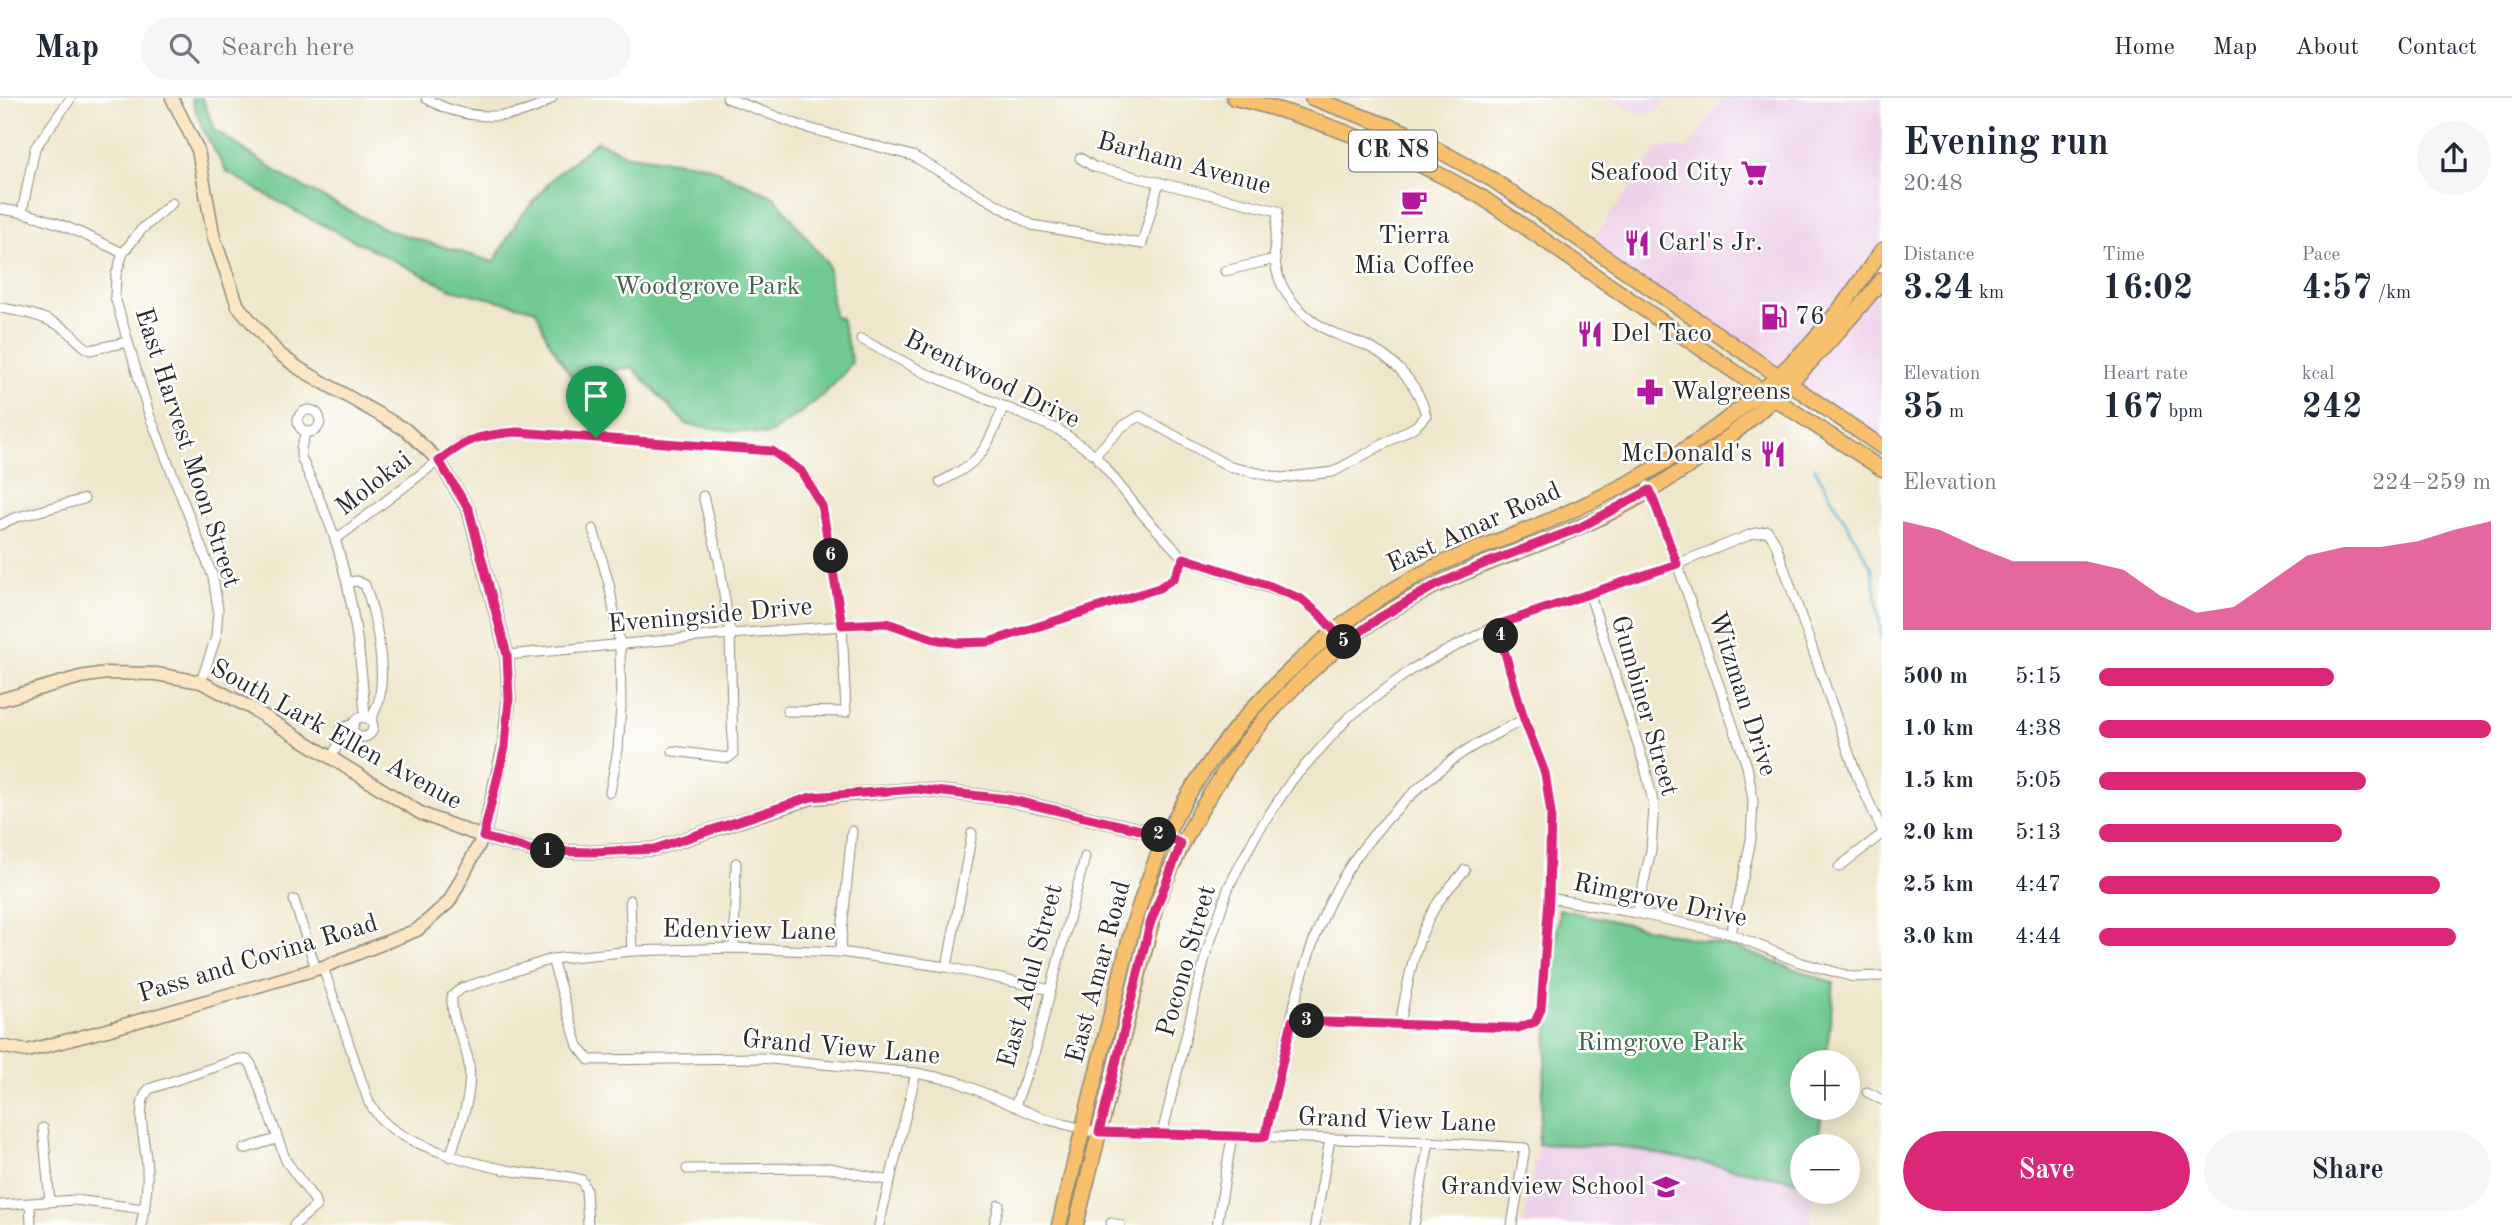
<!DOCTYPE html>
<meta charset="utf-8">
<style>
:root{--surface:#fff;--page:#f6f6f7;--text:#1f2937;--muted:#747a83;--line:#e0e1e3;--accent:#db2777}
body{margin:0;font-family:"Old Standard TT",serif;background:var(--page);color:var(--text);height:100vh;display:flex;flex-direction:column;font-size:26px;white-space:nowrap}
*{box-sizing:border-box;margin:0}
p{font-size:23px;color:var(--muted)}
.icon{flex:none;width:38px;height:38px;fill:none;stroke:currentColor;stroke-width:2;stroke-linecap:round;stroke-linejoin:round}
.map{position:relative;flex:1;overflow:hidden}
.side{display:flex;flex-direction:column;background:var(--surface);width:630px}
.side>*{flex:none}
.fabs{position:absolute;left:1790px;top:952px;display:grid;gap:14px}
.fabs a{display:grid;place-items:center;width:70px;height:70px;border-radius:50%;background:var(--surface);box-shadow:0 4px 18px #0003;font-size:35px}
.pin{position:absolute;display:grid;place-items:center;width:60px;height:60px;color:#fff;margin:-72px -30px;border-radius:50% 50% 50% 0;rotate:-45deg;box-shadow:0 0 7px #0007}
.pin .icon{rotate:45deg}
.km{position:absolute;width:35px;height:35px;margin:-18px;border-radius:50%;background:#222;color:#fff;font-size:19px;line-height:35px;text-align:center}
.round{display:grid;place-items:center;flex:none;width:74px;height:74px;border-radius:37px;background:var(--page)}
.headline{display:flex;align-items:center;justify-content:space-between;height:119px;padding:0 21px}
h1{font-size:38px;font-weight:700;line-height:52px}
.metrics{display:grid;grid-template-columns:repeat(3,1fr);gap:10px;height:119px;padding:7px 21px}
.metrics div{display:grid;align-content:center}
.metrics b{font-size:35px;font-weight:700}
.metrics small{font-size:19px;font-weight:400}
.metrics p{font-size:19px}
.chart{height:196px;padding:14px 21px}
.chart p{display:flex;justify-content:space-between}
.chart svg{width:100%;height:126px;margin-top:7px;fill:var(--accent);opacity:.7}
.action{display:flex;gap:14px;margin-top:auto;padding:14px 21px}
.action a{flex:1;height:80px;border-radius:42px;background:var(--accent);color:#fff;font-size:28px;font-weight:700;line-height:80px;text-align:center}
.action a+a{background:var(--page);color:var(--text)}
ul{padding:0 21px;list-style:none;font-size:23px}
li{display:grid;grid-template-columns:112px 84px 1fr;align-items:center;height:52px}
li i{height:18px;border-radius:9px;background:var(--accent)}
header{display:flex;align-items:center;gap:42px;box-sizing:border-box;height:98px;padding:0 35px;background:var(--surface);border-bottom:2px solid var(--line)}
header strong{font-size:33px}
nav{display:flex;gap:38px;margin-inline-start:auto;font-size:24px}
.search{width:490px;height:63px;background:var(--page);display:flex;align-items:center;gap:18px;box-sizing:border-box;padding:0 24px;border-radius:38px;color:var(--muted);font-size:26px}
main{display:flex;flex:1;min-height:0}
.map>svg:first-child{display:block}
.built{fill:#edd0e9}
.green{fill:#70c990;stroke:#4e7a5e;stroke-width:2}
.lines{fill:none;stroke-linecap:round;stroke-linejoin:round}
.stream{stroke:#4fb2ce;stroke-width:2.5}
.street-casing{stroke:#8d897b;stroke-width:11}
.secondary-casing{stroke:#8d897b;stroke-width:15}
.primary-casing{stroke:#8d897b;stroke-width:17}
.street{stroke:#fff;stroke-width:9}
.secondary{stroke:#fce5c4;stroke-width:12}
.primary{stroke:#f8bf6c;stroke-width:14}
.route-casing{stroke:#fff;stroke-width:14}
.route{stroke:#db2777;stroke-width:9}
.labels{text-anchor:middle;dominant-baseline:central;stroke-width:5;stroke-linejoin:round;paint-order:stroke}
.shield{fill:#fff;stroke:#6b6b6b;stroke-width:2}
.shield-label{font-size:24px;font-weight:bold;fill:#2b2b2b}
.street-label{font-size:26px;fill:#2b2b2b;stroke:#fff}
.poi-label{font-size:26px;fill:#2b2b2b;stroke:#fff;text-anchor:start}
.park-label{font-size:26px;fill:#43624e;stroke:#fff}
</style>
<header>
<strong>Map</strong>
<div class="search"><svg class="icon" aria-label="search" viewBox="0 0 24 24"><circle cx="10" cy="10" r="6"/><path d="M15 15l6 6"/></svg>Search here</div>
<nav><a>Home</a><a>Map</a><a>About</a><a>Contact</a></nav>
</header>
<main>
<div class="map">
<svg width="1882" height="1127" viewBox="0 0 1882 1127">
<rect width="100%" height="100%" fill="#fff"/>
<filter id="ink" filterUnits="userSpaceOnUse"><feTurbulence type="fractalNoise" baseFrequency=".0143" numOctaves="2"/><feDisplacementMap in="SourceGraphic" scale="14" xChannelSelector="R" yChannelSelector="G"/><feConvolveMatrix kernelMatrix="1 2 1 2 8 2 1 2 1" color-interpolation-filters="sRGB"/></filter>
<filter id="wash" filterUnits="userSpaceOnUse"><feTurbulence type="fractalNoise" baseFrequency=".00686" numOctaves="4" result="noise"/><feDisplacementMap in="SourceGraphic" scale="28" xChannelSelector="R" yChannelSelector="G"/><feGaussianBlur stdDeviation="1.57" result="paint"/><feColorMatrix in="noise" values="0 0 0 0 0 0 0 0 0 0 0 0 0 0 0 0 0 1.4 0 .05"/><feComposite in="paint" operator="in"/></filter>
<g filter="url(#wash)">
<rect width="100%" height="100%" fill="#efe7cb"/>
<g class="built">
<path d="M1606,0H1664V5L1657,14L1642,17Z"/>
<path d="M1724,0H1882V152L1779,278L1589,147L1660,49L1688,50Z"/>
<path d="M1882,182V348L1790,286Z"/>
<path d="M1538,1046L1617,1048L1802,1084V1094H1813L1811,1127H1523Z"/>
</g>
<g class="green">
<path d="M191,0H202L215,32L291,83L387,132L494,164L517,123L554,79L597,43L628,57L704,67L775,99L828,167L834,218L841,220L852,264C831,296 799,316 768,337L687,327L632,269L572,280L547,240L536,212L451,191L295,113L227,74L203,32Z"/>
<path d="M1559,811L1736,850L1834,885L1826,964H1802V1010H1822L1818,1048H1802V1084L1617,1048L1538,1046Z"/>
</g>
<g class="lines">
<path class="stream" d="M1814,369L1872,470L1882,542"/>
</g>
</g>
<g filter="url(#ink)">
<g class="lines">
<g class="street-casing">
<g id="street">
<path d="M426,0C461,22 517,26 552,0"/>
<path d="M727,0L804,29L913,58L1032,127L1142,146L1159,84"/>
<path d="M1080,60L1094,69L1278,113C1277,129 1273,146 1275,162C1278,197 1307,224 1338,237C1350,242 1363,245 1373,251C1399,266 1419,289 1426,317L1416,328L1333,374L1281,380L1230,369L1140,318L1123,328L1095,357"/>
<path d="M172,105L141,132L123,155L116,177L115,199L149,316L213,479L218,511L216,539L201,584"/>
<path d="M0,111C45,116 83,136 123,155"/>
<path d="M22,114L35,50L71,0"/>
<path d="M1225,173L1275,161"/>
<path d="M0,210C23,213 50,219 69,234C77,241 81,248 90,252L127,244"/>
<path d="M861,241L923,274L1059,332L1095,357L1144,418L1184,461L1301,501L1319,516L1345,545"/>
<circle cx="309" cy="323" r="11"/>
<path d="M306,333L301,350V359C313,387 327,415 336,444C353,501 362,561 365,620"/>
<path d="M940,384C983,363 985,353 1003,310"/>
<path d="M1648,388L1658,411L1747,668L1753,702L1751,742L1731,836"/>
<path d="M0,427L14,420L84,401"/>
<path d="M593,431L609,486L620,547L621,609L618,651L610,694"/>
<path d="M335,442L460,346L488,336L517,334L772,353L801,373L822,408L842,527L846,614L787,613"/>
<path d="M347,484L357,483L365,487C376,518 386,569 379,602C377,609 373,616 371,623"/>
<path d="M1590,497L1645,669L1654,708L1651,752L1637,815"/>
<path d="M507,557L730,536L887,525L934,541L957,545L989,544L1159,490L1174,480L1184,461"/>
<circle cx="363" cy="629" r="10"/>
<path d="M673,653L728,660L733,656L730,536L719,463L703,398"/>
<path d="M331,660L339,645L341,630L354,626"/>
<path d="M1839,769L1882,736"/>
<path d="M1549,800L1637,815L1731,836L1799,864L1853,879L1882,878"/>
<path d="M294,802L316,871"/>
<path d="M630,802L632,853"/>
<path d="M734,850L736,765"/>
<path d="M840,854L852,733"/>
<path d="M552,861L578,948L589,962L760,960L916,975L956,983L1042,1020L1090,1033L1429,1044L1525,1050L1512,1127"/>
<path d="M323,869L369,1005C373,1010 377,1017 382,1022C407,1049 482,1068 518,1074C539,1078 562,1075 582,1082L586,1092L588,1127"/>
<path d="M947,869L972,735"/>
<path d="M1292,923L1518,930L1535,924L1541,911L1549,800L1551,714L1545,675L1524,621L1497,527"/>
<path d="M1400,926C1408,884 1414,842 1437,806C1445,793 1456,783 1465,772"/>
<path d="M1867,994L1882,1002"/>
<path d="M1015,1008L1035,953L1085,759"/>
<path d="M43,1030L50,1104"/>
<path d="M1162,1036L1206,856L1229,788L1257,735L1292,682L1348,620L1412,571L1497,527L1677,466L1752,436L1768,433L1775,444L1857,678L1882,732"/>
<path d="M1265,1039C1284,957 1296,869 1335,794C1361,742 1413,691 1459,657C1479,643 1503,633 1524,621"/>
<path d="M244,1051L276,1041"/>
<path d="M450,1059C459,1029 473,999 469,967C466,943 450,923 452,898L462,890L552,861L632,853L734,850L840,854L947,869L1050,892"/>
<path d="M687,1071L830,1070L890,1083"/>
<path d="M30,1106L31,1127"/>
<path d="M0,1107L75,1102L145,1111"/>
<path d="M1111,1125L1120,1127"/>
<path d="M141,1127C145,1109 148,1090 147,1072C147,1050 133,1007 149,991L239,961L247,962L251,966L286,1063L314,1101L316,1108L294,1127"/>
<path d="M879,1127L916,975"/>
<path d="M994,1127L999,1107"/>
<path d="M1217,1127L1232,1039"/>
<path d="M1315,1127L1330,1041"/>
<path d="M1414,1127L1429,1044"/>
</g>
</g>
<g class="secondary-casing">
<g id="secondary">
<path d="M0,602L80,579L106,575L156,576L201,584L249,609L422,716L483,739L535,753L595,754L654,751L811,700L916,691L1007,701L1166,738L1181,746"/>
<path d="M0,948L27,953L107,932L323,869L417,832L449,804L483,739L504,649L509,601L507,557L469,413L439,363L406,332L300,271L278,255L238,208L214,140L198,52L172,0"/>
</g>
</g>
<g class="primary-casing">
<g id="primary">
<path d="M1234,0C1322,20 1404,55 1483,100L1761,292L1882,371"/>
<path d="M1312,0L1405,34L1493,82L1882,349"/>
<path d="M1059,1127L1133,827C1143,797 1153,766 1166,738C1218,629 1326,523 1434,469C1464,455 1496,444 1527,432C1580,410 1635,385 1682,353C1740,315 1795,267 1839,212C1854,193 1868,172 1882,152"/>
<path d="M1076,1127L1156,807C1209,669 1300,555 1435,488C1481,465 1530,451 1577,430C1611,416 1644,397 1675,377C1757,326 1821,256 1882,182"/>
</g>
</g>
<use href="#street" class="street"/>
<use href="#secondary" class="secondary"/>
<use href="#primary" class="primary"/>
</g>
</g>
<g class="lines" filter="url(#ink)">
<g class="route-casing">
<path id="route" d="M517,334L772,353L801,373L822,408L842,527L887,525L934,541L957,545L989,544L1159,490L1174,480L1184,460L1270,488L1301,501L1319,516L1345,545L1379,520L1434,488L1484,466L1579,430L1650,392L1677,466L1497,527L1524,621L1545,675L1551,715L1549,800L1541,911L1535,924L1518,930L1292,923L1265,1039L1099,1034L1150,826L1181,746L1166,738L1007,701L916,691L811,699L654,751L594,754L535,753L483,739L505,649L509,601L507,557L469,412L439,363C467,340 481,337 517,334Z"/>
</g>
<use href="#route" class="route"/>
</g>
<defs>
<g id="supermarket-bare" transform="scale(2.1)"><path d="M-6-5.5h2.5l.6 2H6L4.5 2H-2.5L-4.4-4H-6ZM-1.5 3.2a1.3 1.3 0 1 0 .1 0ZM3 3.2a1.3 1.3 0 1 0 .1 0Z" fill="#b5179e" stroke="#fff" stroke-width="2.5" paint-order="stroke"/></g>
<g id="cafe-bare" transform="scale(2.1)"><path d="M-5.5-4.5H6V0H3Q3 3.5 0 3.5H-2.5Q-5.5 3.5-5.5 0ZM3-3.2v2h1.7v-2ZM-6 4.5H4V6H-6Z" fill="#b5179e" stroke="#fff" stroke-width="2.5" paint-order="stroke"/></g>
<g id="restaurant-bare" transform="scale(2.1)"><path d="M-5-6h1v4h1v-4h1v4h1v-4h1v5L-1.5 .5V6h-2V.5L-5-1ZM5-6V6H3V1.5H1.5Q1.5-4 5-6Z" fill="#b5179e" stroke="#fff" stroke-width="2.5" paint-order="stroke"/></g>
<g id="fuel-bare" transform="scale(2.1)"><path d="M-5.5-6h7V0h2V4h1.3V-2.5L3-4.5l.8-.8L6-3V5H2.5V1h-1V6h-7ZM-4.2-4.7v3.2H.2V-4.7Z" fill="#b5179e" stroke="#fff" stroke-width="2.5" paint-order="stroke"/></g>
<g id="pharmacy-bare" transform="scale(2.1)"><path d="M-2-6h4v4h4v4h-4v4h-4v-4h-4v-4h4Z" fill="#b5179e" stroke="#fff" stroke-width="2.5" paint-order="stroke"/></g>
<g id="school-bare" transform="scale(2.1)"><path d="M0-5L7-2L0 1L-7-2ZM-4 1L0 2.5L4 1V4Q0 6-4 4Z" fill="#b5179e" stroke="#fff" stroke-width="2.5" paint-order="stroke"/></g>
</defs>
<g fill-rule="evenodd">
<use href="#supermarket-bare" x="1754" y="75"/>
<use href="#cafe-bare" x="1414" y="104"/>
<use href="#restaurant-bare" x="1637" y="145"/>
<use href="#fuel-bare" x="1774" y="219"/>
<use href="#restaurant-bare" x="1590" y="236"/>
<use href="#pharmacy-bare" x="1650" y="294"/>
<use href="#restaurant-bare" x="1773" y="356"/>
<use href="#school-bare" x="1666" y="1089"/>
</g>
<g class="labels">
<rect class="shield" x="1349" y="32.5" width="88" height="41" rx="5"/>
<g class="shield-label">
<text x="1393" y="53">CR N8</text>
</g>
<g class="street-label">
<text transform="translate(1184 66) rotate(15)">Barham Avenue</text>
<text transform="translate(992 282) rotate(26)">Brentwood Drive</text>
<text transform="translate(187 350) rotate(72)">East Harvest Moon Street</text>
<text transform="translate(374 386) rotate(-38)">Molokai</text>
<text transform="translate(1474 430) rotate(-24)">East Amar Road</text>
<text transform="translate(710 518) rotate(-5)">Eveningside Drive</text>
<text transform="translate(1742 596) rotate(72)">Witzman Drive</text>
<text transform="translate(1644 608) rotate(74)">Gumbiner Street</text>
<text transform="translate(336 637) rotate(29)">South Lark Ellen Avenue</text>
<text transform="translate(1660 803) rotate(12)">Rimgrove Drive</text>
<text transform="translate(749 833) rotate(1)">Edenview Lane</text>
<text transform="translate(258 861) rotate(-17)">Pass and Covina Road</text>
<text transform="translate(1187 863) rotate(-74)">Pocono Street</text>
<text transform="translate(1099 874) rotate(-75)">East Amar Road</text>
<text transform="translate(1031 878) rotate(-75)">East Adul Street</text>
<text transform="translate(841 950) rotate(5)">Grand View Lane</text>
<text transform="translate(1397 1023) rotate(2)">Grand View Lane</text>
</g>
<g class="poi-label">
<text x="1733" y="75" text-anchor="end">Seafood City</text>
<text x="1414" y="138" text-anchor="middle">Tierra<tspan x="1414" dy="30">Mia Coffee</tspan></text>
<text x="1658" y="145">Carl's Jr.</text>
<text x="1795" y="219">76</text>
<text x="1611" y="236">Del Taco</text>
<text x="1671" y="294">Walgreens</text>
<text x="1752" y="356" text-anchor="end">McDonald's</text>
<text x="1645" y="1089" text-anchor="end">Grandview School</text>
</g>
<g class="park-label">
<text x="707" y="189">Woodgrove Park</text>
<text x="1661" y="945">Rimgrove Park</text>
</g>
</g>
</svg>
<div class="fabs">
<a>+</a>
<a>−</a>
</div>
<div class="pin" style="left:596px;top:340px;background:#1e9e55"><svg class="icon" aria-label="arrive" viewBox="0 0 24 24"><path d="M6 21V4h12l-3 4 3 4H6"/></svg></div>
<b class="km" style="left:548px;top:753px">1</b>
<b class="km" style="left:1159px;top:737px">2</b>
<b class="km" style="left:1307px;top:923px">3</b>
<b class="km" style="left:1501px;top:538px">4</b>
<b class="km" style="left:1344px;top:544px">5</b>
<b class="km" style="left:831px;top:458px">6</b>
</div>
<section class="side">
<div class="headline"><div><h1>Evening run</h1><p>20:48</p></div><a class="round"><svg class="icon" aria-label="share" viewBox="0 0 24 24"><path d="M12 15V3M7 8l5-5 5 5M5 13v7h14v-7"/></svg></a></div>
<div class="metrics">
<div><p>Distance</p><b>3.24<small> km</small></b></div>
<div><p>Time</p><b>16:02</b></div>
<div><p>Pace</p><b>4:57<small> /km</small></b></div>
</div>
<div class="metrics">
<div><p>Elevation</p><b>35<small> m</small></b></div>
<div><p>Heart rate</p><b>167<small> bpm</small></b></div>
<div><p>kcal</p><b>242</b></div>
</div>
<div class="chart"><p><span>Elevation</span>224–259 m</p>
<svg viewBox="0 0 160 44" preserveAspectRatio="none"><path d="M0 44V6L10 9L20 15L30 20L40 20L50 20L60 23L70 32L80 38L90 36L100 27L110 18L120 15L130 15L140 13L150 9L160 6V44z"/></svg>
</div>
<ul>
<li><b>500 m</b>5:15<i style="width:60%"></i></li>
<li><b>1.0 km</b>4:38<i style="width:100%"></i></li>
<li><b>1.5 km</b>5:05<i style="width:68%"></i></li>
<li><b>2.0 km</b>5:13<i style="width:62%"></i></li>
<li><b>2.5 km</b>4:47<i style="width:87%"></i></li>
<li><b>3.0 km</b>4:44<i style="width:91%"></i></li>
</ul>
<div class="action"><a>Save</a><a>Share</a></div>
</section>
</main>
